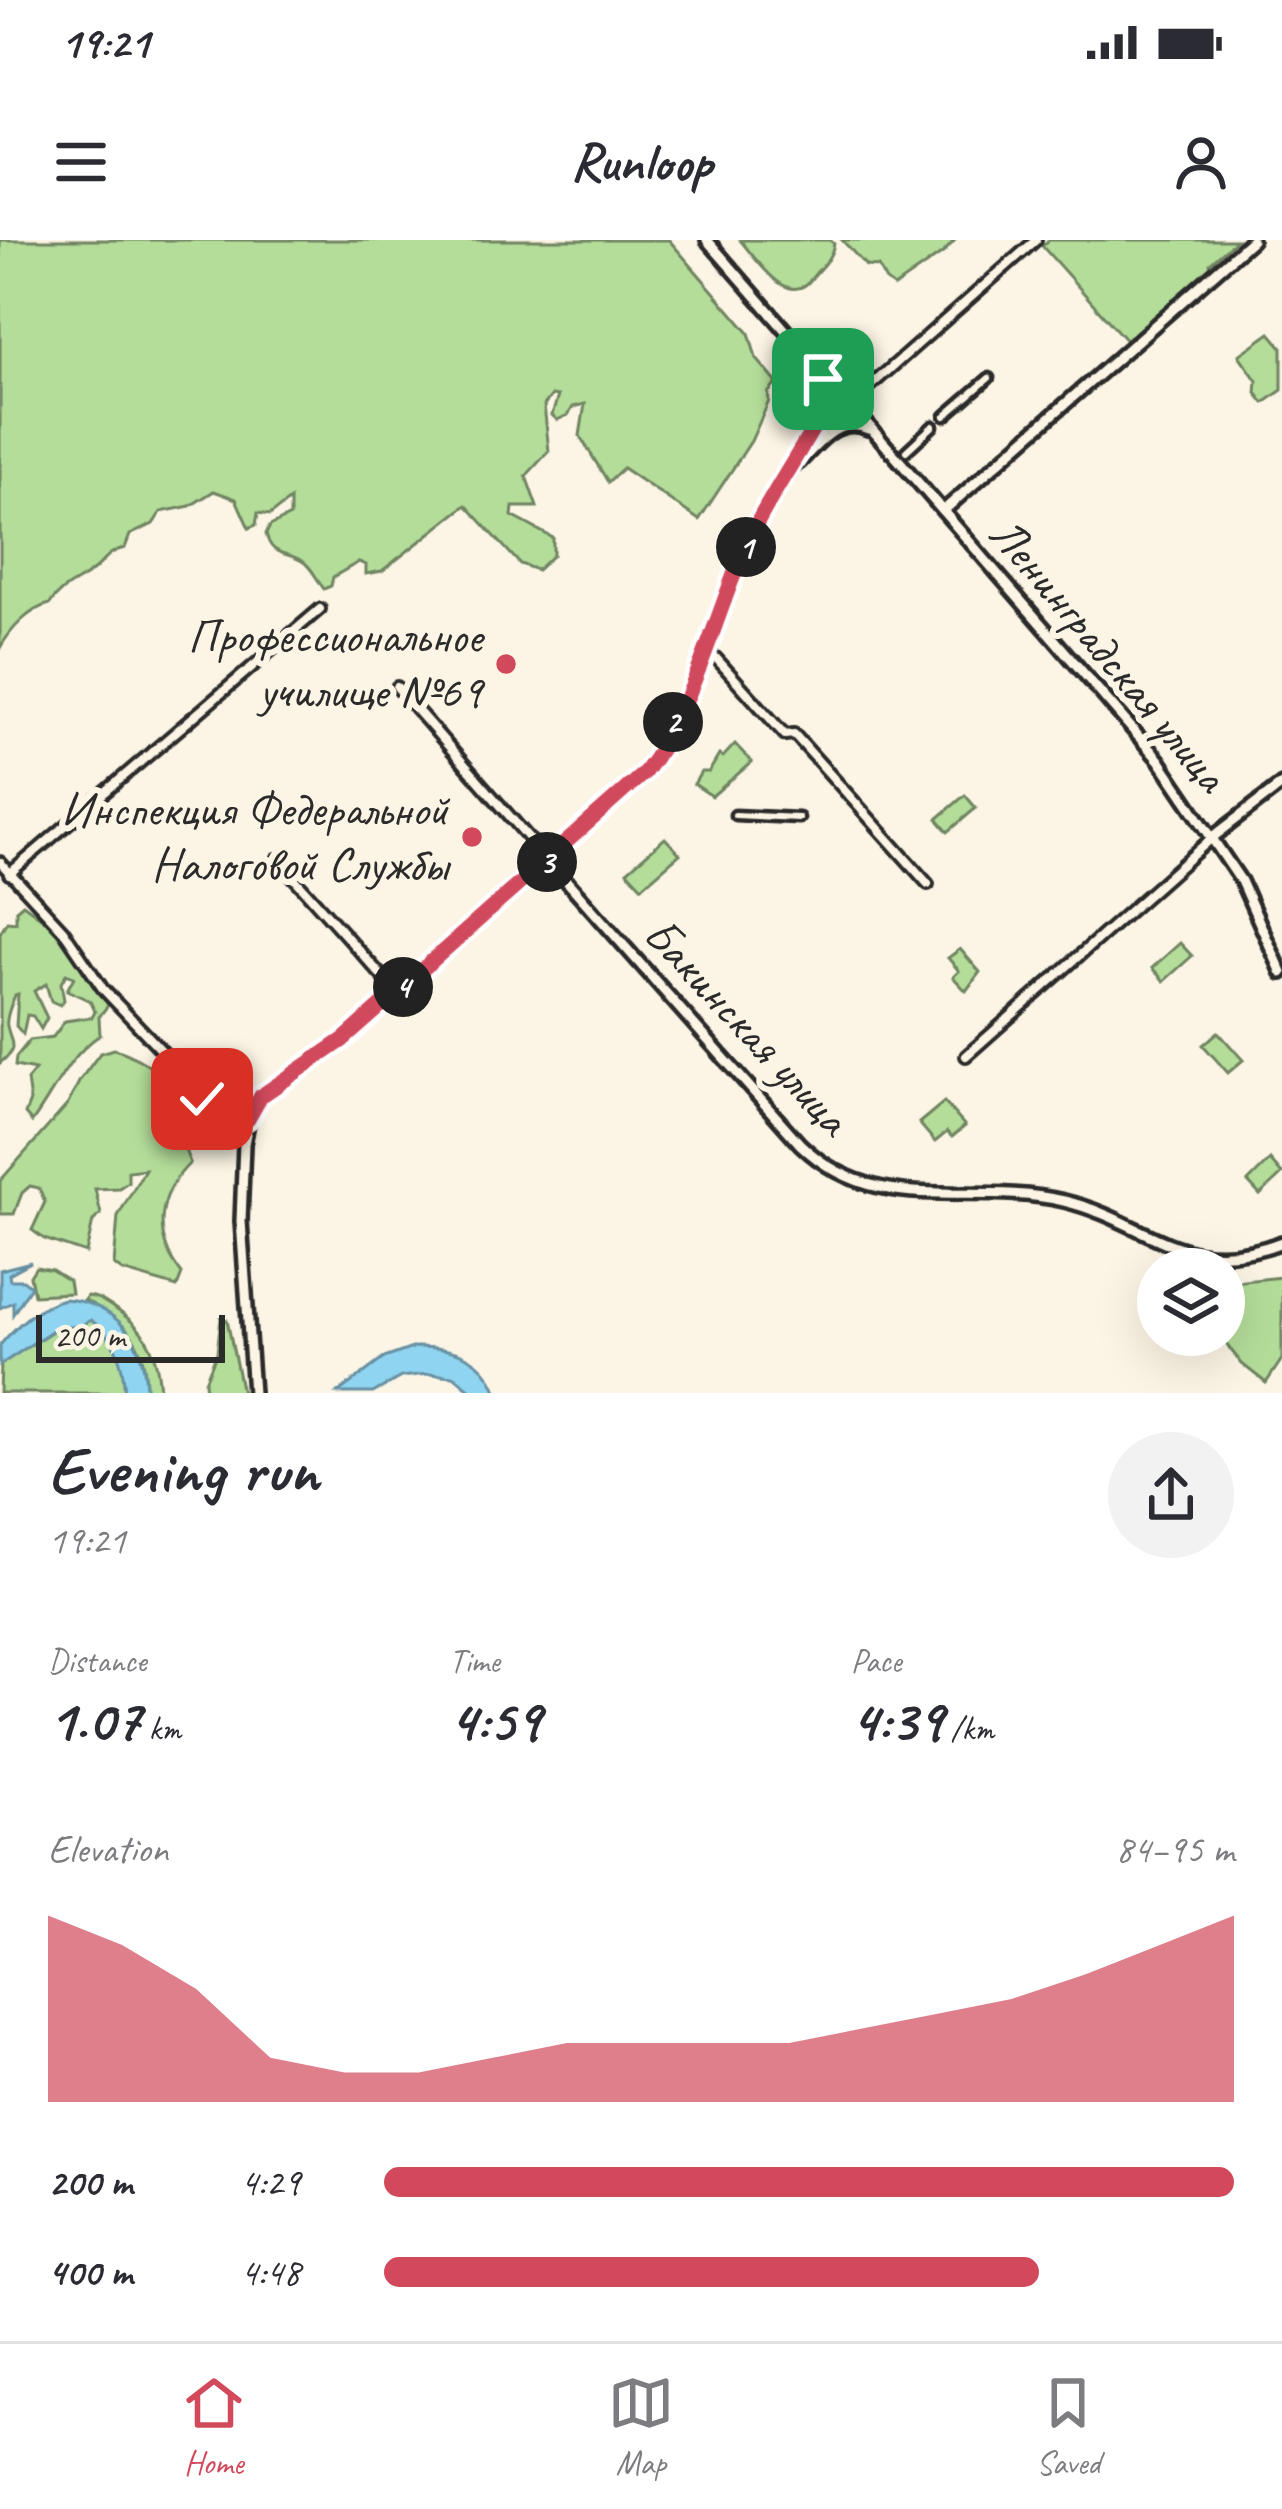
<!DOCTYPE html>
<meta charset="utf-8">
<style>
:root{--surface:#fff;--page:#f2f2f3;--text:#2b2b33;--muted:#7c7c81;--line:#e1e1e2;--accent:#d1495b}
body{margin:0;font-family:Caveat,sans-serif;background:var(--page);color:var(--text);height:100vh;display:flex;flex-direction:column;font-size:45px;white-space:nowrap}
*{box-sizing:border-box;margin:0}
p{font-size:39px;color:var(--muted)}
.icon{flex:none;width:66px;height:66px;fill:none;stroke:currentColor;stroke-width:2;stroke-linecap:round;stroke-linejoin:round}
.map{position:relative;height:1153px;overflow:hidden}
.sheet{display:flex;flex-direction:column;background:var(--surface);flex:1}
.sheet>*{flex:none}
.fabs{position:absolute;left:1137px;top:1008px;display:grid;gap:24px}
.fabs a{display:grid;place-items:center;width:108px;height:108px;border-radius:50%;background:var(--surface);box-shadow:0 12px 48px #0002;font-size:60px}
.scale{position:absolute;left:36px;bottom:30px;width:189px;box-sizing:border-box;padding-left:12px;border:6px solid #2b2b2b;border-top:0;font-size:33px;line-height:42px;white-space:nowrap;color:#2b2b2b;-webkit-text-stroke:9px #fcf5e5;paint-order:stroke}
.pin{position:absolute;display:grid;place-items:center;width:102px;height:102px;color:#fff;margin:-51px;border-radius:24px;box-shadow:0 6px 18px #0006}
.km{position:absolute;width:60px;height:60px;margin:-30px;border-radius:50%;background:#222;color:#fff;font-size:33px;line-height:60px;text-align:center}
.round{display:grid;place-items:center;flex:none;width:126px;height:126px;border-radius:63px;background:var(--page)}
.overview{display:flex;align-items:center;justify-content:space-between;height:204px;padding:0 48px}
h1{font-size:66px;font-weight:700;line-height:90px}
.figures{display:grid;grid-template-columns:repeat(3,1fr);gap:18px;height:204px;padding:12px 48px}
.figures div{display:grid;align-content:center}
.figures b{font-size:60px;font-weight:700}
.figures small{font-size:33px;font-weight:400}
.figures p{font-size:33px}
.chart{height:336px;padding:24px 48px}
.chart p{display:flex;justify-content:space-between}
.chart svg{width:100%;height:216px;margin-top:12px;fill:var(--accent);opacity:.7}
ul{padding:0 48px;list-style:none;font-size:39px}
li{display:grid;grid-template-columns:192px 144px 1fr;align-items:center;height:90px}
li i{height:30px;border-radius:15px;background:var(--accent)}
.status{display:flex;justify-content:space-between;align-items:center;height:84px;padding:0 60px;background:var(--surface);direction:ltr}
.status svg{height:33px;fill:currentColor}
header{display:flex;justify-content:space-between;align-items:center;height:156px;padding:0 48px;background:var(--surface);font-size:54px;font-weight:700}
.menu{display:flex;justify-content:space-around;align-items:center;height:168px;border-top:3px solid var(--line);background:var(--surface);font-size:33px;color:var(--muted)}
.menu a{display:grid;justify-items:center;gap:6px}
.menu .on{color:var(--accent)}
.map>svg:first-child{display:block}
.green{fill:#b4dd9a;stroke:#708462;stroke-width:3}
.water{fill:#8fd4f1;stroke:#6790a2;stroke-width:3}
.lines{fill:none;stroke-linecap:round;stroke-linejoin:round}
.pedestrian-casing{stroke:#2b2b2b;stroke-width:15}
.minor-casing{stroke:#2b2b2b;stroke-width:16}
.tertiary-casing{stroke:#2b2b2b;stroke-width:18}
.pedestrian{stroke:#fcf5e5;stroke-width:6}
.minor{stroke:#fcf5e5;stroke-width:8}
.tertiary{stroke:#fcf5e5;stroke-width:9}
.route-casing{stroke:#fff;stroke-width:24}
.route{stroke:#d1495b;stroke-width:15}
.poi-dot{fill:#d1495b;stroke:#fcf5e5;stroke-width:4.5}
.labels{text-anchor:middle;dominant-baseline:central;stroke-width:12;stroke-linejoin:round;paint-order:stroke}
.poi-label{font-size:48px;fill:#2b2b2b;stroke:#fcf5e5;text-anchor:end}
.street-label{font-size:48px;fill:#2b2b2b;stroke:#fcf5e5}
</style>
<div class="status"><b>19:21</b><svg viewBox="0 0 49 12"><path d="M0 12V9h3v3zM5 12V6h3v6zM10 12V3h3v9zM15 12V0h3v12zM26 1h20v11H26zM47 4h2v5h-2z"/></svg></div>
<header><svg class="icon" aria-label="menu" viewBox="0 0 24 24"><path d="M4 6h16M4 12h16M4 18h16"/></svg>Runloop<svg class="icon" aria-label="person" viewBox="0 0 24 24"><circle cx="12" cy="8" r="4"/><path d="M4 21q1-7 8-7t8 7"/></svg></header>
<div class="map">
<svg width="1282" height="1153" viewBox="0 0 1282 1153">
<rect width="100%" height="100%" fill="#fcf5e5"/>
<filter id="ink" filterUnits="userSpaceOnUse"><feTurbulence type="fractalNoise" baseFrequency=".00833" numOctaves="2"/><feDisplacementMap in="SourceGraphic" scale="24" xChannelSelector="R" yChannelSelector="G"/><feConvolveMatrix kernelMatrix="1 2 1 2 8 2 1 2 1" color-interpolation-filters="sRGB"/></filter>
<g filter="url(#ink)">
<g class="green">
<path d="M0,0H669L749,93L756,118L777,143L768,153L769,161L751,201L699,280L623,228L608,242L580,196L585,164L573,167L568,175L557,180L552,175L558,156L552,155L544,165L549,211L526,236L537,267H513L512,276L553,298V315L537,330L520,324L466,265L382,331L366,334V325L359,322L333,337L331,346L324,349C318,341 313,330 305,323C288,310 272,319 266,294L270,286L290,276V260L270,275L258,273L256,285L249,288L236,259L214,251L190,266L161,272L153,284L130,295L125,308C106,312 105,322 91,332C75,344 61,347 50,364C29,369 11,389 0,408Z"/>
<path d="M740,0H830L834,4C831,20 821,26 812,38C789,70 758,21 740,0Z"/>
<path d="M842,0H955L944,12L894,47L886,41L878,27L866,26Z"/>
<path d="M1049,0H1236L1210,23L1213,29L1128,103L1042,6Z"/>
<path d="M1270,93L1282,107V150L1264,163L1256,153L1257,141L1239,115Z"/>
<path d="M735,504L752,522L712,556L694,544L701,532H709L719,515L723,517Z"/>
<path d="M965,555L976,568L948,592L937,579Z"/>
<path d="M665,598L680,614L642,647L627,631Z"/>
<path d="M23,664L53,686L108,765L99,777L100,795C67,817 55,851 32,882L25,874L30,861L27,840L35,830L15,826L16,817L30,800L53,797L65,781L92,777L95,772L90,761L67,750L74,737L66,734L61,743L64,760L60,765L51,761L46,744L34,751L47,778L41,789L33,776L27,775L23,794L16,786L18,754L15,755C12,763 5,777 7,786C11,804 19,808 0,823V693L7,681L16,682V670Z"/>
<path d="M1180,703L1192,716L1164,741L1152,728Z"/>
<path d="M960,709L980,732L966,751L953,737L959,731L948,718Z"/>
<path d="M1218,792L1243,820L1228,833L1203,805Z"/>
<path d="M114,809C149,818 204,863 182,902L190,923C157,955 152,997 182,1034L177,1047L122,1031L114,1025L118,976L145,929L128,931V942L119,948L95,949L101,974L93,981L86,1013L44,999L32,990L45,962L39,948L30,946L22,953L14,974H0V941L68,864L80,840L100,813Z"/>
<path d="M944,862L965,886L952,897L947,892L935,902L919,883Z"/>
<path d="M1270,920L1282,934L1260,955L1248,942Z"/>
<path d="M36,1027L52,1030L69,1041L71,1053L34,1055L30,1036Z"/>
<path d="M1282,1037V1119L1266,1143L1242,1124L1219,1095H1224V1043Z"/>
<path d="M87,1056C99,1057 104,1062 114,1068C148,1090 158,1114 160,1153H146C147,1103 127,1081 84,1060Z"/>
<path d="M221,1078L227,1080L242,1153H206L205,1141L217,1112Z"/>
<path d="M91,1080C117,1099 124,1123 125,1153H0L1,1124L57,1088L80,1086Z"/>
</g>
<g class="water">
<path d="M31,1022L9,1034L10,1040H23L31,1046L13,1074V1062L0,1068V1030Z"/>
<path d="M64,1059C117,1063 146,1101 146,1153H125C123,1123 117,1099 91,1080L80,1086L56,1088L0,1125V1105C18,1084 37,1066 64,1059Z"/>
<path d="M415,1107C453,1107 483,1115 497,1153H474L454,1136L428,1134L401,1137L373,1153H337L384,1118Z"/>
</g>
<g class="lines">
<g class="pedestrian-casing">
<g id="pedestrian">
<path d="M945,176L989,138"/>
<path d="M906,211L933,186"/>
<path d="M735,575L799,578"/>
</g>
</g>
<g class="minor-casing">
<g id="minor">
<path d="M850,164L1036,0"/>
<path d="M705,412L716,418L785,495L794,494L928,644"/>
<path d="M397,447L547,619"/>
<path d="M277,619L397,753"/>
<path d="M0,622L63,690L103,749L165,814L202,859L248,879"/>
<path d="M9,634L320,369"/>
<path d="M966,816L1212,598"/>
</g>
</g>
<g class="tertiary-casing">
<g id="tertiary">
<path d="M707,0L847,161"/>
<circle cx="838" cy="172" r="14"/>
<path d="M850,164L1159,520L1241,641L1282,733"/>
<path d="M799,223C818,204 838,175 868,189"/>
<path d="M943,271L1252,0"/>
<path d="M1213,597L1282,544"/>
<path d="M548,620L800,904C878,980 969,939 1064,961C1151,982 1183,1040 1282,1002"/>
<path d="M253,1153L241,981L244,904L251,868L267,852L343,800L644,533C691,473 715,376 747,305C768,258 800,215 824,169"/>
</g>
</g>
<use href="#pedestrian" class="pedestrian"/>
<use href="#minor" class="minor"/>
<use href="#tertiary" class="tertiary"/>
</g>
</g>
<g class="lines" filter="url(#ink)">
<g class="route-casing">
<path id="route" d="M202,859L248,879L261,856L343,800L644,533C692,472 715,376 746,305C768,258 799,215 824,169L828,153L823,139"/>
</g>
<use href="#route" class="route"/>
</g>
<g class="poi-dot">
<circle cx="506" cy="424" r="12"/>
<circle cx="472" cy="597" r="12"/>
</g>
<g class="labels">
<g class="poi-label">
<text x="482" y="396">Профессиональное<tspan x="482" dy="55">училище №69</tspan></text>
<text x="448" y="569">Инспекция Федеральной<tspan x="448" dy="55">Налоговой Службы</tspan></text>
</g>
<g class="street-label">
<text transform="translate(1109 414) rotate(50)">Ленинградская улица</text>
<text transform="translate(747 786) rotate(47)">Бакинская улица</text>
</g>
</g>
</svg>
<div class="fabs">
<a><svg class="icon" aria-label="layers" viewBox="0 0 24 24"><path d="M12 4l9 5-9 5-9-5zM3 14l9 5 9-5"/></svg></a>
</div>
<div class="scale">200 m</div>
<div class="pin" style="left:823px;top:139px;background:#1e9e55"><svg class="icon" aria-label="arrive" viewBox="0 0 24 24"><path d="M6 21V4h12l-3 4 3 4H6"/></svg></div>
<div class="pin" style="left:202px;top:859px;background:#d93025"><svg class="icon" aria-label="check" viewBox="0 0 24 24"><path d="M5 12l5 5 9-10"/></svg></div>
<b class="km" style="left:746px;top:307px">1</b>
<b class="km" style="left:673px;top:482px">2</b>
<b class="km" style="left:547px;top:622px">3</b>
<b class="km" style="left:403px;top:747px">4</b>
</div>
<section class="sheet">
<div class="overview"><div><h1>Evening run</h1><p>19:21</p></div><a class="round"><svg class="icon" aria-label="share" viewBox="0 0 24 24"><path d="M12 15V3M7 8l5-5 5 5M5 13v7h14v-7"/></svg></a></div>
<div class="figures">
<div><p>Distance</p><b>1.07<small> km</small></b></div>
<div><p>Time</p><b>4:59</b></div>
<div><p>Pace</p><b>4:39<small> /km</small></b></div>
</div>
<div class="chart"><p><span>Elevation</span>84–95 m</p>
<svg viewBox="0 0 160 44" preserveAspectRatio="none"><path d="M0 44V6L10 12L20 21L30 35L40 38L50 38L60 35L70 32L80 32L90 32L100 32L110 29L120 26L130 23L140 18L150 12L160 6V44z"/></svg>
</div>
<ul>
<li><b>200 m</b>4:29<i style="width:100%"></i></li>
<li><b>400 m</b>4:48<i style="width:77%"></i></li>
</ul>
</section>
<nav class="menu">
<a class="on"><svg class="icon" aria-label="home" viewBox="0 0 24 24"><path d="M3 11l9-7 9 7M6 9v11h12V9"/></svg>Home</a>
<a><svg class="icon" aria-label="map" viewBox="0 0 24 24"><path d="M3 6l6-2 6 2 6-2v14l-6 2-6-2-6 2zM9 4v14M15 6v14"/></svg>Map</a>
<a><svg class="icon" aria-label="saved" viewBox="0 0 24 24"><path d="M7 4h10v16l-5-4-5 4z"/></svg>Saved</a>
</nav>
